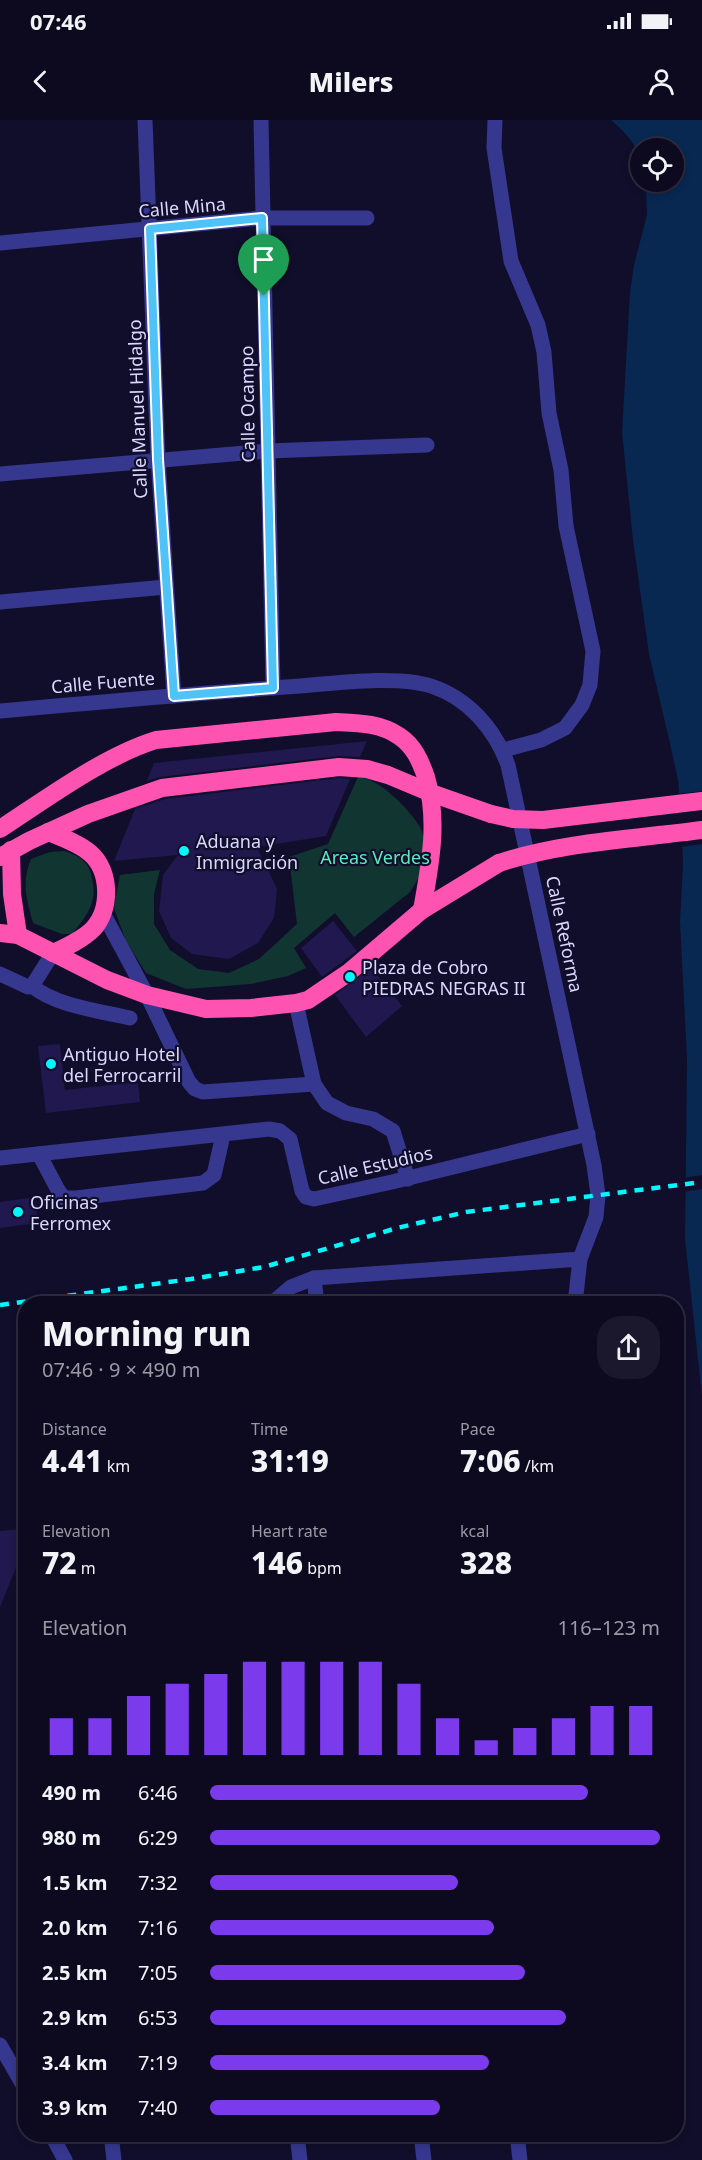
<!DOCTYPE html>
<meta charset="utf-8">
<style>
:root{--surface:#0d0a20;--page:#1b182d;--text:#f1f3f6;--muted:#9a9aa5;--line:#2d2b3e;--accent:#7c3aed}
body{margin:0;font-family:"Noto Sans",sans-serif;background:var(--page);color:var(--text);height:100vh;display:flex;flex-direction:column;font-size:22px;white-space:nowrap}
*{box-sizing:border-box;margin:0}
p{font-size:20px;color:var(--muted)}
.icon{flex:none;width:33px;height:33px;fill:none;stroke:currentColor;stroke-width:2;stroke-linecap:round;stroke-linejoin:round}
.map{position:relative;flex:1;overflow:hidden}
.details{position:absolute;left:18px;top:1176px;width:666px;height:846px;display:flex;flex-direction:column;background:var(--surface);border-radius:24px;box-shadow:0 3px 9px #0003,0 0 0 2px var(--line)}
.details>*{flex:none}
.fabs{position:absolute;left:630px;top:18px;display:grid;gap:12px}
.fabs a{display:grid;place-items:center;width:54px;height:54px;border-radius:50%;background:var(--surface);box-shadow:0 3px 9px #0003,0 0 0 2px var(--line);font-size:30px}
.pin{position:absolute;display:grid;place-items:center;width:51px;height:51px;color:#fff;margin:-62px -26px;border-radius:50% 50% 50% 0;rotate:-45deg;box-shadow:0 0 6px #0007}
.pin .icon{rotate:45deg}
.round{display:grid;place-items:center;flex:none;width:63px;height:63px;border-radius:24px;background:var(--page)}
.head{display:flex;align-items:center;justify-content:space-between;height:102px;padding:0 24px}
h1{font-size:33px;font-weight:800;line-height:45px}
.metrics{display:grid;grid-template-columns:repeat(3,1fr);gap:9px;height:102px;padding:6px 24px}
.metrics div{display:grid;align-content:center}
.metrics b{font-size:30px;font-weight:800}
.metrics small{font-size:16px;font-weight:400}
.metrics p{font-size:16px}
.chart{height:168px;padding:12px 24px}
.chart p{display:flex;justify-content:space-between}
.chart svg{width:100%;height:108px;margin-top:6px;stroke:var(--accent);stroke-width:6}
ul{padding:0 24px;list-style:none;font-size:20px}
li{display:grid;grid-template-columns:96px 72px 1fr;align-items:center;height:45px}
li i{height:15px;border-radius:8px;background:var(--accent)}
.status{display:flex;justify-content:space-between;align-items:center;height:42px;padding:0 30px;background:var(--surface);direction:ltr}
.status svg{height:16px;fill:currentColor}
header{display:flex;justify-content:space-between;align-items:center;height:78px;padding:0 24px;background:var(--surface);font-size:27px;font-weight:800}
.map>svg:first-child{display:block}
.green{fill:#113632}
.water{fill:#082751}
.pier{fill:#110e2b}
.building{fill:#20184e}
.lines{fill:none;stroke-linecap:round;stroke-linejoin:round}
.minor{stroke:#35388e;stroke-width:15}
.highway{stroke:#ff53b1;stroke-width:18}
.rail{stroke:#04f6ff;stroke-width:4.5;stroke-dasharray:9 8;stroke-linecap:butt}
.highway-bridge{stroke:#ff53b1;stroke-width:18}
.route-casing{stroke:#fff;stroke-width:12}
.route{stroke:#4fc3f7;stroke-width:8}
.poi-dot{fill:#04f6ff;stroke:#110e2b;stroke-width:2}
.labels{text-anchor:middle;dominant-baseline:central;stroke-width:4.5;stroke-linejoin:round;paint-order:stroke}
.street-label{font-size:18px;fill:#dad8ff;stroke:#110e2b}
.poi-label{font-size:18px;fill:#dad8ff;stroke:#110e2b;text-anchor:start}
.park-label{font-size:18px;fill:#58ebbd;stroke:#110e2b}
</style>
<div class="status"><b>07:46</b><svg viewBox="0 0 49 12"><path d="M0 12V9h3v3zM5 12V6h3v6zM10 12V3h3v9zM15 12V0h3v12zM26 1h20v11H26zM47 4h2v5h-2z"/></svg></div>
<header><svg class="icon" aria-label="back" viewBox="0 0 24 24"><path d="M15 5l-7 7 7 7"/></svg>Milers<svg class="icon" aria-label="person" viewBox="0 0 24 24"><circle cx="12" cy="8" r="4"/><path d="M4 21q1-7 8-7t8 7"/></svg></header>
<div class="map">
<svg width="702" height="2040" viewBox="0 0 702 2040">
<rect width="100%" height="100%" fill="#110e2b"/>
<g class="green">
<path d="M358,657C378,657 410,690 420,707C425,716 425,733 427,744L410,772L354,817L335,793L294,828L306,848L288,856L251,864L186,869L146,853L126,821L114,788L120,755L160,750L154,774V804L170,830L198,849L229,853L259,839L297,804L289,737L328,724Z"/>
<path d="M64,731C69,733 77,735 81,739C88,744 91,751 92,759C98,782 86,797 72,814H62L33,803C27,779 21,764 31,739L50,732Z"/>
</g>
<path class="water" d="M611,0H702V1276L685,1119L687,939L680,802L683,743L681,691L678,660L669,619L649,534L633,420L622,312L630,173L634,145L647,95L646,62H674V28H640V40C635,22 625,12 611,0Z"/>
<g class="pier">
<path d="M702,671V724L680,727L676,674Z"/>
<path d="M702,1055V1069L682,1072V1058Z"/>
</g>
<g class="building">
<path d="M367,621L360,637L338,636L160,657L147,661L154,643Z"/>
<path d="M339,658L350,659L326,716L257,727L277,769L274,798L258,823L229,839L192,834L171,818L159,791L163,755L178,735L114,741L135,689L165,679Z"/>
<path d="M333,801L357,831L322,857L301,828Z"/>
<path d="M371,848L402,886L366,917L335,875Z"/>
<path d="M60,924L65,970L138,962L140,982L46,993L38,926Z"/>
<path d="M35,1077L38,1103L0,1108V1082Z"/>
<path d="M21,1409L19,1440L0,1487V1411Z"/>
</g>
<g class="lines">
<g class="minor">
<path d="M145,0L158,339L174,576"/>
<path d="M261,0L273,568"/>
<path d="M495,0L494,28L511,141L538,205L544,232L549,293L561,350L566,406L593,531L590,565L582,585L565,608L541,620L503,630"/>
<path d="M0,123L262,98H367"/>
<path d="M0,354L268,331L427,325"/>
<path d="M0,482L166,467"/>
<path d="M0,591C100,582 200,573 300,566C336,563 398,555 431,566C468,578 495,609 508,645L594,1045L598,1075L596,1097L580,1139L575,1184"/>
<path d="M104,795L147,875L189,962L195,969L203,972L314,964L296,883"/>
<path d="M0,854L28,867L32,866L53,833"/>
<path d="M32,866C56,886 100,891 130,898"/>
<path d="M314,964L327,983L346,993L373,999L393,1011L408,1059"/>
<path d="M39,1034L58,1070L64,1078H76L203,1063L214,1055L223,1015"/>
<path d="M0,1038L269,1009L280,1011L290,1019L302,1071L306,1077L314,1079L392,1062L588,1014"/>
<path d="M314,1158L317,1184"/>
<path d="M271,1184L291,1167L314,1158L580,1139"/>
<path d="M0,1925L26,1970"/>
<path d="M51,2014L65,2040"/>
<path d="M111,2014L114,2040"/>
<path d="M297,2014L300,2040"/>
<path d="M421,2014L424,2040"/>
<path d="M517,2014L520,2040"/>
</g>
<g class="highway">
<path d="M0,709C46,679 104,636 156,620L336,602C358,603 380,603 399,616C414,626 420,640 426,657C439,702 430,745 422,790"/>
<path d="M48,712C63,718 78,723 90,733C111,751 111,790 93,809C82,820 66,827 53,833"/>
<path d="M11,730L12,774L18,815"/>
<path d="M0,737L29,721L88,694L162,668L339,647L367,649L388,655L431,673L491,694"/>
<path d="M0,813L18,815L107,860L147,875L206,889L251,888L296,883L308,880L348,853L422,790L499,743"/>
</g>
<path class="rail" d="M0,1185L191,1159L264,1147L397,1108L466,1092L702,1062"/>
<g class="highway-bridge">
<path d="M491,694L513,699L543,700L702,681"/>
<path d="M499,743C564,722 634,719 702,710"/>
</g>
</g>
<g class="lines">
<g class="route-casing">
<path id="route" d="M262,98L273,568L174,576L158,339L150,109Z"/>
</g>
<use href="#route" class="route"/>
</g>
<g class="poi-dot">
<circle cx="184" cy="731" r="6"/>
<circle cx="350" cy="857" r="6"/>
<circle cx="51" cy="944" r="6"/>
<circle cx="18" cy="1092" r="6"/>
</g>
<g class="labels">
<g class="street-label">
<text transform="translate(182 87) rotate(-5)">Calle Mina</text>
<text transform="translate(247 284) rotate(-91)">Calle Ocampo</text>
<text transform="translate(137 289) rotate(-92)">Calle Manuel Hidalgo</text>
<text transform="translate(103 562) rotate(-5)">Calle Fuente</text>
<text transform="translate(565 814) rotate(78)">Calle Reforma</text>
<text transform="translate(375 1045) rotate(-13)">Calle Estudios</text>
</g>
<g class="poi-label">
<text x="196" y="721">Aduana y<tspan x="196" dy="21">Inmigración</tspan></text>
<text x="362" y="847">Plaza de Cobro<tspan x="362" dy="21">PIEDRAS NEGRAS II</tspan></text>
<text x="63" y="934">Antiguo Hotel<tspan x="63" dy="21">del Ferrocarril</tspan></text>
<text x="30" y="1082">Oficinas<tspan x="30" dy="21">Ferromex</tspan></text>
</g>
<g class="park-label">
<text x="375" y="737">Areas Verdes</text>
</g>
</g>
</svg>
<div class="fabs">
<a><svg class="icon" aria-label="locate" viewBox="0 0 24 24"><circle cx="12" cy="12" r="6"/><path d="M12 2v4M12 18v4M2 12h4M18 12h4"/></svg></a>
</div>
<div class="pin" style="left:264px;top:176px;background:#1e9e55"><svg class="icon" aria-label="arrive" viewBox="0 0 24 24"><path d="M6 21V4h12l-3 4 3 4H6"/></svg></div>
<section class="details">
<div class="head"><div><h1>Morning run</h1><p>07:46 · 9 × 490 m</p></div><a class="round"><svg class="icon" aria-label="share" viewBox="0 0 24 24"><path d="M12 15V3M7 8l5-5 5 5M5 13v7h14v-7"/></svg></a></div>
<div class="metrics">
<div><p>Distance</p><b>4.41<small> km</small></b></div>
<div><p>Time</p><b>31:19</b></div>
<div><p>Pace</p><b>7:06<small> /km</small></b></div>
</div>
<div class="metrics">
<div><p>Elevation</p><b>72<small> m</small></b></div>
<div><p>Heart rate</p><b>146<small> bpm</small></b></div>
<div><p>kcal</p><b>328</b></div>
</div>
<div class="chart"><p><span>Elevation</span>116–123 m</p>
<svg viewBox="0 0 160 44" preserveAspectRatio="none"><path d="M5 44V29M15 44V29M25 44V20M35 44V15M45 44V11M55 44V6M65 44V6M75 44V6M85 44V6M95 44V15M105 44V29M115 44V38M125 44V33M135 44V29M145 44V24M155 44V24"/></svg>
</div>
<ul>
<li><b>490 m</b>6:46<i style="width:84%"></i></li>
<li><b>980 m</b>6:29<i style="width:100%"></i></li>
<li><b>1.5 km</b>7:32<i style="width:55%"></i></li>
<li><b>2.0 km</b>7:16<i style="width:63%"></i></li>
<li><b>2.5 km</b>7:05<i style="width:70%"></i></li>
<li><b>2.9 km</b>6:53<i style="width:79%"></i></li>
<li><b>3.4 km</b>7:19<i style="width:62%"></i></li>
<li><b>3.9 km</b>7:40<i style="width:51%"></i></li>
</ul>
</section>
</div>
